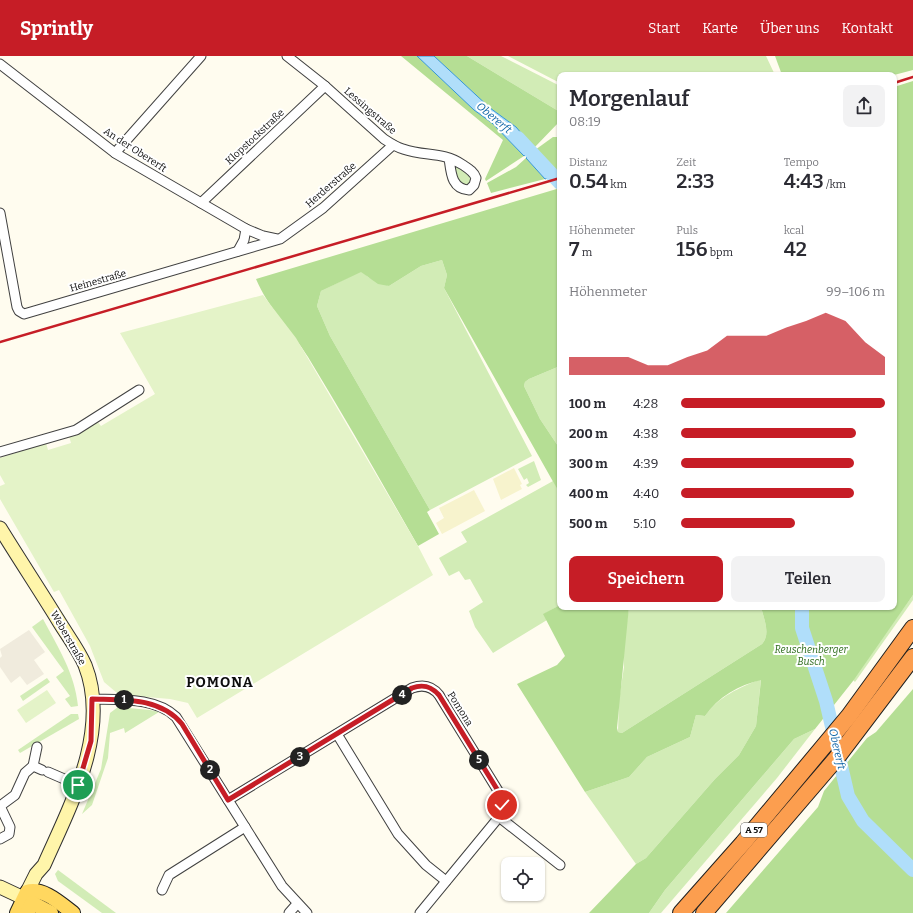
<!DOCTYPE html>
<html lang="de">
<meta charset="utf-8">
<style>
:root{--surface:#fff;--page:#f2f2f3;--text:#2b2b33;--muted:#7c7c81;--accent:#c61d26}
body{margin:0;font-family:Bitter,serif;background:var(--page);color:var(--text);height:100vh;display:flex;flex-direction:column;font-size:15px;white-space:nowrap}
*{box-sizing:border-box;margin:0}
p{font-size:13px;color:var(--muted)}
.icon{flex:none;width:22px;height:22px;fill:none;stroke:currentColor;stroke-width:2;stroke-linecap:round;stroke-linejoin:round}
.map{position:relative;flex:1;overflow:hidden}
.panel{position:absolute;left:557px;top:16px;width:340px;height:538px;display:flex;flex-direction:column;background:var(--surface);border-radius:8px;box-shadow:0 1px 3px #0004}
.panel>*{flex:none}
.controls{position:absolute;left:501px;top:801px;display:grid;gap:8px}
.controls a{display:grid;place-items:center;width:44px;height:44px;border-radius:8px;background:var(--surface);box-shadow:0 1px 3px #0004;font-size:20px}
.pin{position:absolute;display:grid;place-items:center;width:34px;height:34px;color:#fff;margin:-17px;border:2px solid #fff;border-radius:50%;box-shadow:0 1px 4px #0007}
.km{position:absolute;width:20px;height:20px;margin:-10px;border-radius:50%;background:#222;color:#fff;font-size:11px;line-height:20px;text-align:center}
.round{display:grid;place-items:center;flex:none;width:42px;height:42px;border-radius:8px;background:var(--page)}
.overview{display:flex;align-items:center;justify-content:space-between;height:68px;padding:0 12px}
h1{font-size:22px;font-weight:600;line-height:30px}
.metrics{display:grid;grid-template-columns:repeat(3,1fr);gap:6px;height:68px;padding:4px 12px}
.metrics div{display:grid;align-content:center}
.metrics b{font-size:20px;font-weight:600}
.metrics small{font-size:11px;font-weight:400}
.metrics p{font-size:11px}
.chart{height:112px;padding:8px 12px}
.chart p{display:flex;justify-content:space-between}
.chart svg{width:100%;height:72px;margin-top:4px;fill:var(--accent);opacity:.7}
.cta{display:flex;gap:8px;margin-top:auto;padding:8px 12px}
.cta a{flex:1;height:46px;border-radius:8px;background:var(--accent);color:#fff;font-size:16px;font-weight:600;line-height:46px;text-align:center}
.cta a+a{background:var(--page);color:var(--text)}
ul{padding:0 12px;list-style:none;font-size:13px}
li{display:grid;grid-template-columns:64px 48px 1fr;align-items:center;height:30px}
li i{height:10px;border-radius:5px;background:var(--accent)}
header{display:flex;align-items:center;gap:24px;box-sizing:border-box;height:56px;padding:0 20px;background:var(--accent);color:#fff}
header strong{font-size:19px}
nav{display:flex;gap:22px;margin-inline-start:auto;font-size:14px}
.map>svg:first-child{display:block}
.farmland{fill:#f7f3cd}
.green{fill:#d2ecb6}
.forest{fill:#b5de94}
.pitch{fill:#e4f3c8}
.plaza{fill:#f0ebdd}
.water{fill:#b0defa;stroke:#3395d5}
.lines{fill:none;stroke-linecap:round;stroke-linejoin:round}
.river{stroke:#b0defa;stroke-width:14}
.street-casing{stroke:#414141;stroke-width:11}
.secondary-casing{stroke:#303030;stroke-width:15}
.primary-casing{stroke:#1f1f1f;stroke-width:16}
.highway-casing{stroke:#1f1f1f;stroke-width:18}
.street{stroke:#fff;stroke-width:9}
.secondary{stroke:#fff5aa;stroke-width:13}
.primary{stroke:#ffd75f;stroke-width:14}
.highway{stroke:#fc9e4f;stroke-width:16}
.rail{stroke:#c61d26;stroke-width:2.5}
.route-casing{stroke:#fff;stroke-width:8}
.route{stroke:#c61d26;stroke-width:5}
.labels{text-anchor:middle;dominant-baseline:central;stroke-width:4;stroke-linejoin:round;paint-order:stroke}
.shield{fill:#fff;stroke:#565656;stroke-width:1}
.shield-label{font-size:9px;font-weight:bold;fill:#0e0e0e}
.street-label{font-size:10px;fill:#0e0e0e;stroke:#fff}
.park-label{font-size:10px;font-style:italic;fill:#2b6a1a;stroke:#fff}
.water-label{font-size:11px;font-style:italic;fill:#0f65a7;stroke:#fff}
.district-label{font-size:14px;font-weight:bold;letter-spacing:1px;fill:#0e0e0e;stroke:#fff}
</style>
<header>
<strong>Sprintly</strong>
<nav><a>Start</a><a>Karte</a><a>Über uns</a><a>Kontakt</a></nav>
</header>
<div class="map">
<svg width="913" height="857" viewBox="0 0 913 857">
<rect width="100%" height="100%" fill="#fffcef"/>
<g class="farmland">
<path d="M514,412L522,428L520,429L522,433L501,444L493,423Z"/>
<path d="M474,434L485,455L442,478L436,467L444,462L439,452Z"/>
</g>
<g class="green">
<path d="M467,0H501L560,30V56Z"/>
<path d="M508,0H766L775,19H560V27Z"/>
<path d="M456,108L474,122L467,132L458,128L453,110Z"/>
<path d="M442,204L447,219L444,232L532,400L430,454L330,280L317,250L321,235L361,215L368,221L389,230L421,210Z"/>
<path d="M560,310V393L540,363L524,330L525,326L529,323Z"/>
<path d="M534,405L541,424L528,431L526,429L529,427L527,422L524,424L518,413Z"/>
<path d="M553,425L560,438V549L544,558L547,564L493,597L475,571L469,555L483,546L470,523L465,524L459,515L449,520L439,502L467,486L461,476Z"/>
<path d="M913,539V544L855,626L853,624L854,621Z"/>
<path d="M629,551H761C764,563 771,578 762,588L622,677L618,676L619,644L624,611L623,593Z"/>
<path d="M43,563C58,591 75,618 78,650L71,651L65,643L70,640L56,621L64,615L32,571Z"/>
<path d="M47,622L50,626L23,645L20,640Z"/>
<path d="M761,623L756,670L739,699L715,723L646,802L636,808L585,736L629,721L647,701L690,681L696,659L705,660C719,640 739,632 761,623Z"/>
<path d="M118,651L150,654L159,656L125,677L124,672L110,677L108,702L92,749L82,758L101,713L110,657Z"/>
<path d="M71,658H78L79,663L20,697L18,694Z"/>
<path d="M815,673L777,722L661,857H649L665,834L794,683Z"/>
<path d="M58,814L116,857H102L58,825L55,818Z"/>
</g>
<g class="forest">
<path d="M401,0H417L474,54L492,67L524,100L486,125L485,123L503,84Z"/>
<path d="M434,0H467L560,56V65L534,92L516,71L490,52Z"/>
<path d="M775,0H913V14L894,19H782Z"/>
<path d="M913,25V539L853,625L815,673L794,683L665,834L649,857H589L636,808L646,802L715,723L739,699L756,670L761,624C739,629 718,641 705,660L696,659L690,681L647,701L629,721L585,736L517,628L557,609L565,600L543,558L560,549V551H629L617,672L618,676L622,677L762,588C771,578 764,563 761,551H894V31Z"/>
<path d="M553,81H560V118L558,119L535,94Z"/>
<path d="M526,102L545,123L491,137L487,127L516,111Z"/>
<path d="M560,132V310L529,323L525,326L524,330L540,363L560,393V438L444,232L447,219L442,204L421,210L389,230L378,228L361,216L321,235L317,250L330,280L430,454L427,456L439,478L418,490C382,427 346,363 308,301C292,275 268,252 256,223Z"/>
<path d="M913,633V857H726L818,751L824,735L867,682L876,676Z"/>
</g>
<g class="pitch">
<path d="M263,239L296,282L418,490L433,519L197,662L188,647L170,643L124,639L117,637L104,626L90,590L59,534L54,536L0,443V430L5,428L0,419V402L46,387L48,394L71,387L69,380L97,365L101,370L155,338L120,277Z"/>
<path d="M47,634L56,647L26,667L17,654Z"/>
</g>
<path class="plaza" d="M29,574L45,596L34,604L44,618L27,629L20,620L11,627L0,611V602L2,600L0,593Z"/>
<g class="water">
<path d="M417,0H434L490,52L516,71L534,92L524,100L492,67L474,54Z"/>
<path d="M535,94L558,119L545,123L526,102Z"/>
</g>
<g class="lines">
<g class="river">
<path d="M518,82L560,127"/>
<path d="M802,551V572L826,645L848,740L863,765L913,814"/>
</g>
<g class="street-casing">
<g id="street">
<path d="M287,0L325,30L384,83C390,87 396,91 403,93C426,101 442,95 463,109C469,113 474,116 476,122L474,129L469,134C451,133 451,116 449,102"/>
<path d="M0,8L115,97L246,173L263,180L277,183"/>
<path d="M115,97L201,0"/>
<path d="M201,147L325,30"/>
<path d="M0,157L17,251L19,255L24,258L280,183L323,152L393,89"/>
<path d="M238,195L244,184L246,173"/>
<path d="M0,396L76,374L139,334"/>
<path d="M92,643C119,644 156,641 176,661L282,830L307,857"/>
<path d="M337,678L398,778L426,809L446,825"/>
<path d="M33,710L37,691"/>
<path d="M48,716L78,729"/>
<path d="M228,744L412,632C423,628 432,630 439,639L500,738L502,749L499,761L420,857"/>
<path d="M0,750L15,739L25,717L33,710L42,714"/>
<path d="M0,750L10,771L9,778L0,783"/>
<path d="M499,761L560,809"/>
<path d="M162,834L169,819L245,771"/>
<path d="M289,857L297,848"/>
</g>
</g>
<g class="secondary-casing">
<g id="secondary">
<path d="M0,472C19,503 39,533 58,564C67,579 78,593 85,609C111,675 70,750 44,809L36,818L27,836"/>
<path d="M0,831L32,846"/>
</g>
</g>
<g class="primary-casing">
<g id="primary">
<path d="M17,857L27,836C43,831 61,848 73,857"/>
<path d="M27,857L32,847L51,857"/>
</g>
</g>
<g class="highway-casing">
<g id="highway">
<path d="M681,857L743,787L849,660L913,572"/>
<path d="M704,857L835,704L913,601"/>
</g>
</g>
<use href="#street" class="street"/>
<use href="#secondary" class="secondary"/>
<use href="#primary" class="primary"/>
<use href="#highway" class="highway"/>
<g class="rail">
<path d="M894,27L913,21"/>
<path d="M0,286L560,122"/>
</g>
</g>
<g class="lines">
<g class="route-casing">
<path id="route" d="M78,729L91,685L92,643C123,644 160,641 182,668L228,744L412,632C423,628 431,630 439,639L500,738L502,749"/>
</g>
<use href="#route" class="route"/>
</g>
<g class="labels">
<rect class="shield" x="741" y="767" width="26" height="14" rx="3"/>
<g class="shield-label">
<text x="754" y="774">A 57</text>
</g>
<g class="street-label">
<text transform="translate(370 55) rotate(41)">Lessingstraße</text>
<text transform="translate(255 81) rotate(-43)">Klopstockstraße</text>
<text transform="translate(135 94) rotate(33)">An der Obererft</text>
<text transform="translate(331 129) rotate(-41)">Herderstraße</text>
<text transform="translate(98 225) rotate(-16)">Heinestraße</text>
<text transform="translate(68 582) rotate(60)">Weberstraße</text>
<text transform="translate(460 653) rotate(58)">Pomona</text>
</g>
<g class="park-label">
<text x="811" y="594">Reuschenberger<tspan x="811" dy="12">Busch</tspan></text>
</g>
<g class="water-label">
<text transform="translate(494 62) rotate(40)">Obererft</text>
<text transform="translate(837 693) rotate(77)">Obererft</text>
</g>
<g class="district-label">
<text x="220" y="626">POMONA</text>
</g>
</g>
</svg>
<div class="controls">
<a><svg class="icon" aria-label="locate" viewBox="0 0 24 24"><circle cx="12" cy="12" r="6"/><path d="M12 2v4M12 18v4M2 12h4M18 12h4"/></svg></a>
</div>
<div class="pin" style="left:78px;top:729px;background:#1e9e55"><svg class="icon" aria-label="arrive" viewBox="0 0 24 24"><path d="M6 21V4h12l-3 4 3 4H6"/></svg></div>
<div class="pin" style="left:502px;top:749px;background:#d93025"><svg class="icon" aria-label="check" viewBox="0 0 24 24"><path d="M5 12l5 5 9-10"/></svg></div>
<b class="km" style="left:124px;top:644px">1</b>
<b class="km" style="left:210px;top:714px">2</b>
<b class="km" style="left:300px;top:701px">3</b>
<b class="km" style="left:402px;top:639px">4</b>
<b class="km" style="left:479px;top:704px">5</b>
<section class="panel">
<div class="overview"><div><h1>Morgenlauf</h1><p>08:19</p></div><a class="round"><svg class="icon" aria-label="share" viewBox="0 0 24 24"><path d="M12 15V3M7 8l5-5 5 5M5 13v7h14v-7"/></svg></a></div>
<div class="metrics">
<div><p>Distanz</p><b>0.54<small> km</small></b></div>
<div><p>Zeit</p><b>2:33</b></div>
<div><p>Tempo</p><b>4:43<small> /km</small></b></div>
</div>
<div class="metrics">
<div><p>Höhenmeter</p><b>7<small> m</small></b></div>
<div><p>Puls</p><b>156<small> bpm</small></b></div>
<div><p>kcal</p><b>42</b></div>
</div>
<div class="chart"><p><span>Höhenmeter</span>99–106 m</p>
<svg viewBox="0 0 160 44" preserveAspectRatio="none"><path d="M0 44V33L10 33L20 33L30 33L40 38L50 38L60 33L70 29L80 20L90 20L100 20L110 15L120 11L130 6L140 11L150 24L160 33V44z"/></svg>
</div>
<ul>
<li><b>100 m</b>4:28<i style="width:100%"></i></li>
<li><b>200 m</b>4:38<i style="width:86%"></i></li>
<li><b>300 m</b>4:39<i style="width:85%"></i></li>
<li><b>400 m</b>4:40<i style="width:85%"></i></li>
<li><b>500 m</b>5:10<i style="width:56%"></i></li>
</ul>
<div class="cta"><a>Speichern</a><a>Teilen</a></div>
</section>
</div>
